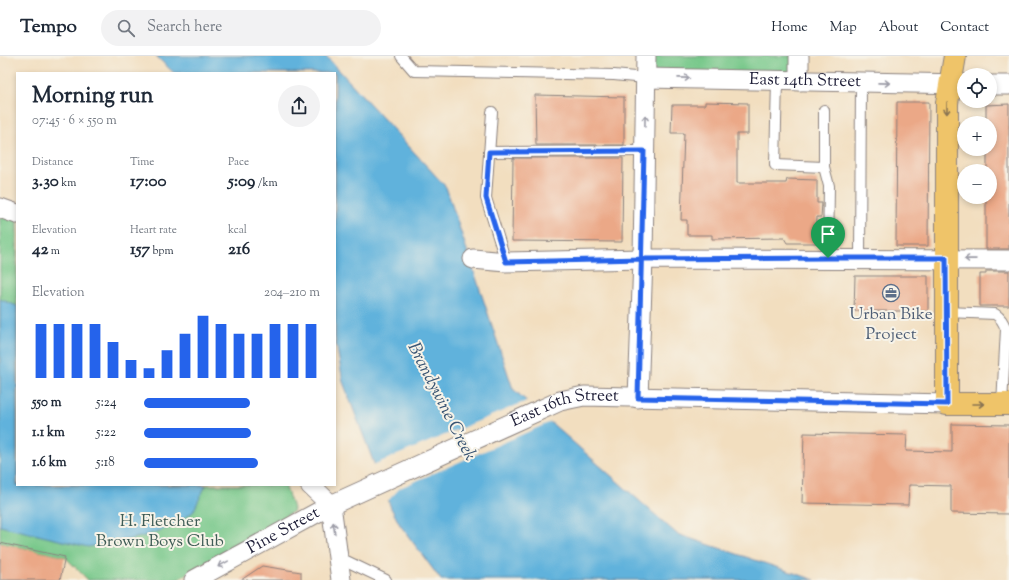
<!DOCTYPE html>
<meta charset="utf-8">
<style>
:root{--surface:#fff;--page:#f2f2f3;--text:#1f2937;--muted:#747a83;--line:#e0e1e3;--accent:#2563eb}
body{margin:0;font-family:"Sorts Mill Goudy",serif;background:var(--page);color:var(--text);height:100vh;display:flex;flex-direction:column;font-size:15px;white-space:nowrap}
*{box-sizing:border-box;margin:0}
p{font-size:13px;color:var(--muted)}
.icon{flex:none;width:22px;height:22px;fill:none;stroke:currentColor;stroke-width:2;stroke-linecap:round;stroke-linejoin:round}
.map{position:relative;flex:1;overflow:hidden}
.drawer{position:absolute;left:16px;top:16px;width:320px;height:414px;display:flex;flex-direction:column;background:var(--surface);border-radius:0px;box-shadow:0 2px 6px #0003}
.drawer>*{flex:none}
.controls{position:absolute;left:957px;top:12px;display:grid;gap:8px}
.controls a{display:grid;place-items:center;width:40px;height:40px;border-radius:50%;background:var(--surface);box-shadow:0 2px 6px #0003;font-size:20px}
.pin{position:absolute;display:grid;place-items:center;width:34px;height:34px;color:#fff;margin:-41px -17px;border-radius:50% 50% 50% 0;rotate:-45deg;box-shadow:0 0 4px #0007}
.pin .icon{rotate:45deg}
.round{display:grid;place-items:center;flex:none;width:42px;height:42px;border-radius:21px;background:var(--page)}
.overview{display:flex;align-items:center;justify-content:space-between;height:68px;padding:0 16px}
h1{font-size:22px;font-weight:700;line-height:30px}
.metrics{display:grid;grid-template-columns:repeat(3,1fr);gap:6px;height:68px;padding:4px 16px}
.metrics div{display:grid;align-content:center}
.metrics b{font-size:17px;font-weight:700}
.metrics small{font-size:11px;font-weight:400}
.metrics p{font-size:11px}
.chart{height:112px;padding:8px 16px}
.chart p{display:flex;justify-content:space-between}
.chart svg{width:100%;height:72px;margin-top:4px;stroke:var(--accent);stroke-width:6}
ul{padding:0 16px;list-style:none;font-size:13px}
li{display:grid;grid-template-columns:64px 48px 1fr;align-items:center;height:30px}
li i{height:10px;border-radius:5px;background:var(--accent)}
header{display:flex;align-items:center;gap:24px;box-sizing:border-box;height:56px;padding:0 20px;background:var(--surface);border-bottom:1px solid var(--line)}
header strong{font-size:19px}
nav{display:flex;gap:22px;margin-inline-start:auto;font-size:14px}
.search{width:280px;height:36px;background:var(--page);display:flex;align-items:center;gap:10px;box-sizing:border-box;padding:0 14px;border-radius:22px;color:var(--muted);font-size:15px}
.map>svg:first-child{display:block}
.green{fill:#76c789;stroke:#4c7462}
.water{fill:#61b2dc;stroke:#426a8c}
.pier{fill:#f2debf}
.building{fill:#eba887}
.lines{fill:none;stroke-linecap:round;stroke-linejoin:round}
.service-casing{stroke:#8a807d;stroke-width:12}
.minor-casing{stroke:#8a807d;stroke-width:21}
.primary-casing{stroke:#8a807d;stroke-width:24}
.service{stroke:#fff;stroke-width:10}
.minor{stroke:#fff;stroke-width:19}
.primary{stroke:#efc469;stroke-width:22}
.oneway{stroke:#9c9ca7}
.oneway2{stroke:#887352}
.route-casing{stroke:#fff;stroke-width:8}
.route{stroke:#2563eb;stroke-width:5}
.labels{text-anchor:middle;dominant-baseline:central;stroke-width:4;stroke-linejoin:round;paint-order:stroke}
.street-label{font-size:17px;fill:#22223b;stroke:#f7f3e8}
.service-label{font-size:17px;fill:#4e5e75;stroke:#f7f3e8}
.park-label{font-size:17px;fill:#3f5c56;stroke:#f7f3e8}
.water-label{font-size:18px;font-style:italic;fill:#385473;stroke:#f7f3e8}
</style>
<header>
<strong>Tempo</strong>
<div class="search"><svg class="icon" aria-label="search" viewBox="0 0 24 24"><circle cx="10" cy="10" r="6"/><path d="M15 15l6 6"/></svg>Search here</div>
<nav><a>Home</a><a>Map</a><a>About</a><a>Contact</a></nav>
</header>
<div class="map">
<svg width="1009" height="524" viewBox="0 0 1009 524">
<rect width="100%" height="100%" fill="#f7f3e8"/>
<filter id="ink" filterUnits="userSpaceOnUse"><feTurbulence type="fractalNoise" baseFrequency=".025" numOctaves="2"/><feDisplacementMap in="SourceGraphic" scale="8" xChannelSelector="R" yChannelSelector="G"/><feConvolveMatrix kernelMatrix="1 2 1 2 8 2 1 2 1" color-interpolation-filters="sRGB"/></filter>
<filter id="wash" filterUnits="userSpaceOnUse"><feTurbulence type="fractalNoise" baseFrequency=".012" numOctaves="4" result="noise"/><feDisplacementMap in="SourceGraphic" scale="16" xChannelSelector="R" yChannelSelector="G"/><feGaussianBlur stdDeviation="0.9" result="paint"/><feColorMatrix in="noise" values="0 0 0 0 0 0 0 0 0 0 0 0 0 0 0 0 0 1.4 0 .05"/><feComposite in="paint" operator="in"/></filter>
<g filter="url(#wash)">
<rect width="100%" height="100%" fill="#f2debf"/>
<g class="green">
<path d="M646,0H799V25L646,22Z"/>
<path d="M0,154L17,161V429H285L294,455L177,524H88L65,501L0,487Z"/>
</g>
<g class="water">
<path d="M156,0H326L446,131L513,333L677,478L815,524H441L400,469L391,452L343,326L335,282V17H174Z"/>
<path d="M0,243L17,250V429H206L193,456L168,472L141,481L88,491L0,470Z"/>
</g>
<path class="pier" d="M529,344L553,365L400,432L387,446L373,409Z"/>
<g id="blocks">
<g class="building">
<path d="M535,39L624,41V89H536Z"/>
<path d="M705,46L748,47V78H737V127H786L787,123L817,124V147H822L821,161H817L816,187H787L784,182L712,183V179H687V164H681L684,77H671L672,49H705Z"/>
<path d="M897,46H929L928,190H896Z"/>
<path d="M1009,48V193H986V141H990V115H987V93H990V67H986V49Z"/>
<path d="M513,102H623L622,186L512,185Z"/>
<path d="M986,215H1009V250H980V218H986Z"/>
<path d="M855,220H928V255H854Z"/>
<path d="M952,368L1009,369V458L951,457V430L909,429L908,449L802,447L804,377L907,379L906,395L952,396Z"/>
<path d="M0,487L65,501L60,524H0Z"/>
<path d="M262,510L301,516V524H241Z"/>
</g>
</g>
</g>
<g filter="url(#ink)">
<use href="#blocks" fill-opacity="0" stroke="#8a807d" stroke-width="1"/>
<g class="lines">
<g class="service-casing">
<g id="service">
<path d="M401,0L414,15L614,19L645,22"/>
<path d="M777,24L775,109L824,111L829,130L828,202"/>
<path d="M492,56L486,142L506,206"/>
<path d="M489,96L644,95"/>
<path d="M824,111V54"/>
<path d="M860,203L861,26"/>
<path d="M947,256L995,258C1001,262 1003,266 1006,273L1002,348"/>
<path d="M338,501L386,524"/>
</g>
</g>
<g class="minor-casing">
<g id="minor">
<path id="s1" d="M645,22L964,28"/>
<path d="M799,25V0"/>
<path d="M990,29H1009"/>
<path d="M0,152L17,158"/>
<path d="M473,203L506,206L643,203L1009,204"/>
<path d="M638,342L643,203L646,0"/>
<path d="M310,429L331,449"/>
<path d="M331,449L341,524"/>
<path id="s2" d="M194,524L331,449L560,345L584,340L947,348"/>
</g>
</g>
<g class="primary-casing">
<path id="primary" d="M955,0L947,47V348H1009"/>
</g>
<use href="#service" class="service"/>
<use href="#minor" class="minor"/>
<use href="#primary" class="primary"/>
</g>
<defs><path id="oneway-shaft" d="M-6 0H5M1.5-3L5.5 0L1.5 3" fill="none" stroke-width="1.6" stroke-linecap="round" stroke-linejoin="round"/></defs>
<g class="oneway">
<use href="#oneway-shaft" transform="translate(684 22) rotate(1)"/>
<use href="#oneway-shaft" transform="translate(884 27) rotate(1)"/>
<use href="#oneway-shaft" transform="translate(645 65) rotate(-89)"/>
<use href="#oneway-shaft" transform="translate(970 203) rotate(-179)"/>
<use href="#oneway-shaft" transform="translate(334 472) rotate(-98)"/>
<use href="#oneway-shaft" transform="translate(223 508) rotate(151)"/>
</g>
<g class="oneway2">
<use href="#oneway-shaft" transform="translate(947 52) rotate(91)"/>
<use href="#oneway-shaft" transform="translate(978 348)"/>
</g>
</g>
<g class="lines" filter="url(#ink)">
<g class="route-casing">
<path id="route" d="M828,202L643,203L506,206L486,142L489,96L644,95L638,342L947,348L946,202H828"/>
</g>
<use href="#route" class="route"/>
</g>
<defs>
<g id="office-ring" transform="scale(0.9)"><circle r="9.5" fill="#f7f3e8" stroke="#5c6f8a" stroke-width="1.5"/><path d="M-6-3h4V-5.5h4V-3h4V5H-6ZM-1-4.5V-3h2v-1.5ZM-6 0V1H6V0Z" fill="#5c6f8a"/></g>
</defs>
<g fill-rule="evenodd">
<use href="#office-ring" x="891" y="237"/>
</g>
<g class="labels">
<g class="street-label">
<text stroke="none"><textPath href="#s1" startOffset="160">East 14th Street</textPath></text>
<text stroke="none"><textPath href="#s2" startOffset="411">East 16th Street</textPath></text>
<text stroke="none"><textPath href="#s2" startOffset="102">Pine Street</textPath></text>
</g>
<g class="service-label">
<text x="891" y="259">Urban Bike<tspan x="891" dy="20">Project</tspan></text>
</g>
<g class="park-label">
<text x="160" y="466">H. Fletcher<tspan x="160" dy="20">Brown Boys Club</tspan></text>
</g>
<g class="water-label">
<text transform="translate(441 346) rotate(63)">Brandywine Creek</text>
</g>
</g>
</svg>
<div class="controls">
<a><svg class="icon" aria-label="locate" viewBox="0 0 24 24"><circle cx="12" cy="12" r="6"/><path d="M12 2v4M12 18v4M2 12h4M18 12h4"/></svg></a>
<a>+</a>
<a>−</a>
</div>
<div class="pin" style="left:828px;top:202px;background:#1e9e55"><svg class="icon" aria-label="arrive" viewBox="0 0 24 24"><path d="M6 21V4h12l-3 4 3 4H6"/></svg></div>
<section class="drawer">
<div class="overview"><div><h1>Morning run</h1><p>07:45 · 6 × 550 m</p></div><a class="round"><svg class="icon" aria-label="share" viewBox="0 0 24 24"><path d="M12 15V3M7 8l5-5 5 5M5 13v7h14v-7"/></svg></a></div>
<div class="metrics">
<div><p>Distance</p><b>3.30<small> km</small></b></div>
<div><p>Time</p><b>17:00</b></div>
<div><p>Pace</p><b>5:09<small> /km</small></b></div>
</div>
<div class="metrics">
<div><p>Elevation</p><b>42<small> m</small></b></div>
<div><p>Heart rate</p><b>157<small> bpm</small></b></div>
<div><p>kcal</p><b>216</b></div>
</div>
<div class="chart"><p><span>Elevation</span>204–210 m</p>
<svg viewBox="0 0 160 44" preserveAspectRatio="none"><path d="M5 44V11M15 44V11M25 44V11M35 44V11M45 44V22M55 44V33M65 44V38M75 44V27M85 44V17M95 44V6M105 44V11M115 44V17M125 44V17M135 44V11M145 44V11M155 44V11"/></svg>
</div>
<ul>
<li><b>550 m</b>5:24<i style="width:60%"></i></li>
<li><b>1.1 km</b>5:22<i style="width:61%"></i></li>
<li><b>1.6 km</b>5:18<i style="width:65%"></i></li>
</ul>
</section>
</div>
